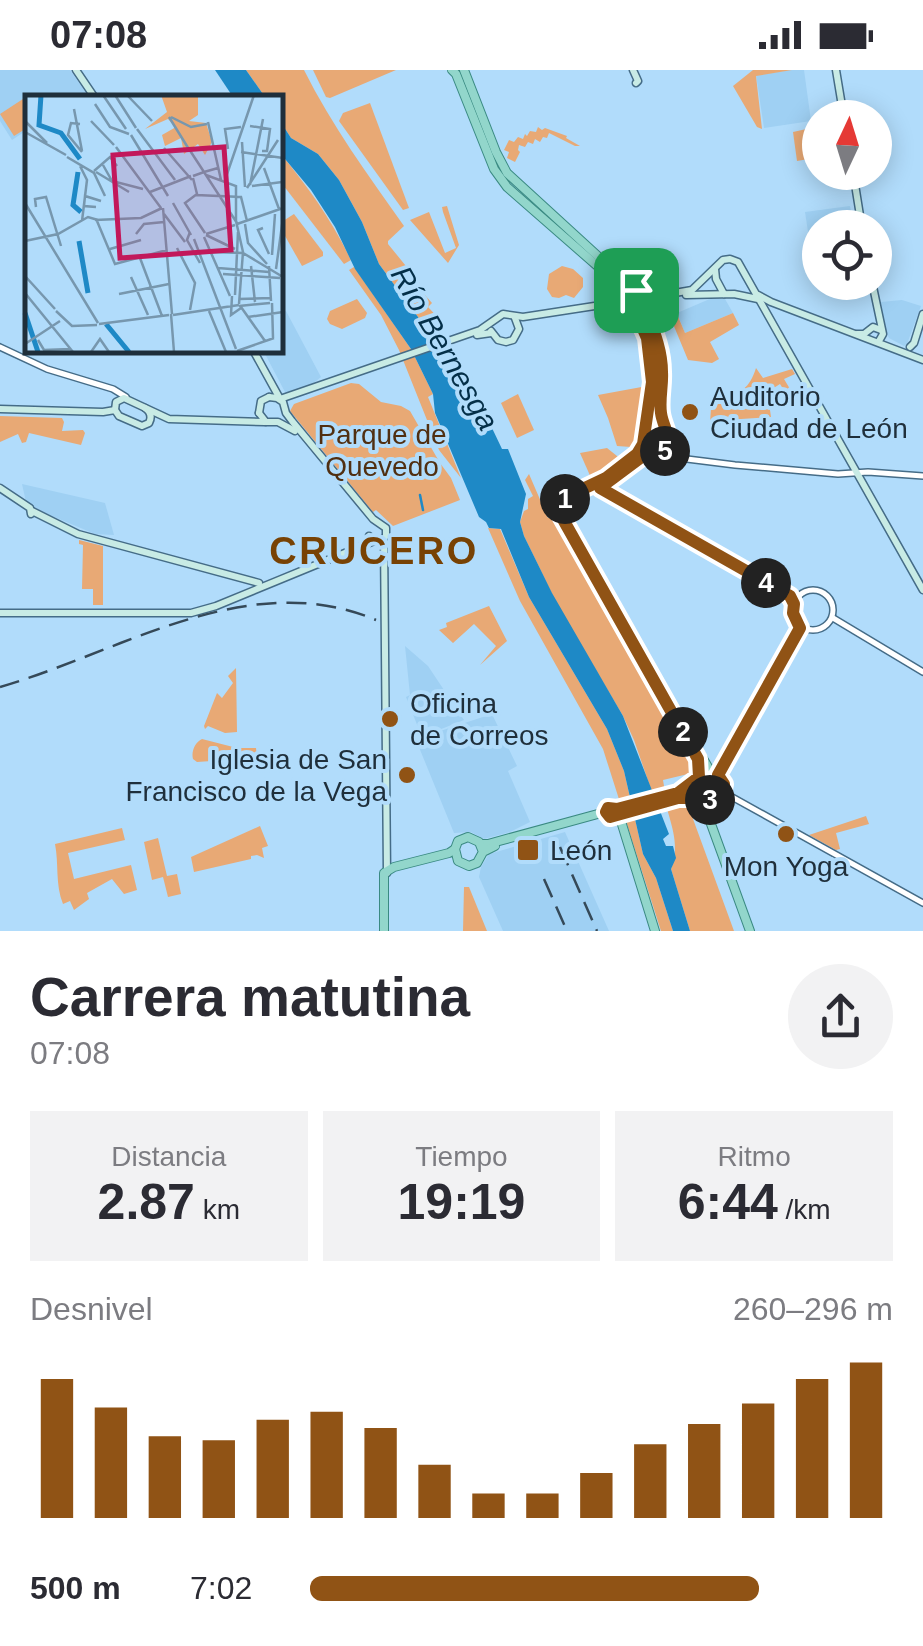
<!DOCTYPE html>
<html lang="es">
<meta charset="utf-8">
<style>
:root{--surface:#fff;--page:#f2f2f3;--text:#2b2b33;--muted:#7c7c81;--accent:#905315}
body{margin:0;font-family:Arial,sans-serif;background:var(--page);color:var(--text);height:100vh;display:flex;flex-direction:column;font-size:38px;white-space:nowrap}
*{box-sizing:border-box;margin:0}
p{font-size:32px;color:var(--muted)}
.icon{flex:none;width:55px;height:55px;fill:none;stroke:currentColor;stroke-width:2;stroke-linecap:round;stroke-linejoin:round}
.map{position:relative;height:861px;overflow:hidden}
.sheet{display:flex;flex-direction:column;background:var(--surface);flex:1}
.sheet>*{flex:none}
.needle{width:65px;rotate:4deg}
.controls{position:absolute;left:802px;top:30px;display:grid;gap:20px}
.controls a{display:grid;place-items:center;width:90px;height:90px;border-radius:50%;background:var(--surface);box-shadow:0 5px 25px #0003;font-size:50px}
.pin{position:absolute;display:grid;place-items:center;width:85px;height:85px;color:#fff;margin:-42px;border-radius:20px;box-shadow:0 5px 15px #0006}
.km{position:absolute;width:50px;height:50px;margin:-25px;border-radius:50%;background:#222;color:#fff;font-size:28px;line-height:50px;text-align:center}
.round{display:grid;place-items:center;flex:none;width:105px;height:105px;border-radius:52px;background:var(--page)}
.headline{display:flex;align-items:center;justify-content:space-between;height:170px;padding:0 30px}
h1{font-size:55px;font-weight:800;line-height:75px}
.stats{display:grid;grid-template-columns:repeat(3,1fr);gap:15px;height:170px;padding:10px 30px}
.stats div{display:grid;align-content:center;border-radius:0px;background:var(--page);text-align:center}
.stats b{font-size:50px;font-weight:800}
.stats small{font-size:28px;font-weight:400}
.stats p{font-size:28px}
.chart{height:280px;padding:20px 30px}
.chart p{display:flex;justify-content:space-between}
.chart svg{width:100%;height:180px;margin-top:10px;stroke:var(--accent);stroke-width:6}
ul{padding:0 30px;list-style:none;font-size:32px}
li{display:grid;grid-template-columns:160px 120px 1fr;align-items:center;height:75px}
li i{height:25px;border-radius:12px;background:var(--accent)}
.status{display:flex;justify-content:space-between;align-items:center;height:70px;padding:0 50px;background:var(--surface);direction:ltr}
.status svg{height:28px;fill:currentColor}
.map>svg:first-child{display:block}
.built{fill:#9fd0f3}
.green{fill:#e8a975}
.water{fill:#1e89c6}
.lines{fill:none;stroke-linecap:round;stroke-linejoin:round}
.stream{stroke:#1e89c6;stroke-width:2.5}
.tertiary-casing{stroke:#456c87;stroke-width:8}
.secondary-casing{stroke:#456c87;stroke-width:9}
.primary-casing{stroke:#3a8a82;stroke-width:10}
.tertiary{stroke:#fff;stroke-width:5}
.secondary{stroke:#c8ebe5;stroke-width:6}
.primary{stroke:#92d6cb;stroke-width:8}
.rail{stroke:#354958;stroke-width:2.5;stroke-dasharray:20 10;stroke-linecap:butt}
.route-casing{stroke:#fff;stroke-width:20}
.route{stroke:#905315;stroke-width:12}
.poi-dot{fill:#905315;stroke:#b1dcfb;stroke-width:4}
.labels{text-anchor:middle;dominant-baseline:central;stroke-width:8;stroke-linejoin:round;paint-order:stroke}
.poi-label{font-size:28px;fill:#1f2f3b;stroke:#b1dcfb;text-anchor:start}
.park-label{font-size:28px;fill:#502f11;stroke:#b1dcfb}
.water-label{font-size:30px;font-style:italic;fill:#042f48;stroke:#b1dcfb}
.district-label{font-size:38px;font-weight:bold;letter-spacing:2.5px;fill:#784204;stroke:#b1dcfb}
.inset-river{fill:none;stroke:#1e89c6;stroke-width:5}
.inset-road{fill:none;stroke:#7797ae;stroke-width:2.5}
.view{fill:#c2185b;fill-opacity:0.15;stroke:#c2185b;stroke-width:5}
.inset-edge{fill:none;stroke:#1f2f3b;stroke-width:5}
</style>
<div class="status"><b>07:08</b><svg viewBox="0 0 49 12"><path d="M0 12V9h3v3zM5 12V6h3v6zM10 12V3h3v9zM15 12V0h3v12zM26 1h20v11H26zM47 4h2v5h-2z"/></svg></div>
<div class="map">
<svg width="923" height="861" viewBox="0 0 923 861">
<rect width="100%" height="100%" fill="#b1dcfb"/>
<g class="built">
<path d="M0,0H70L86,23L79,27L28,28L27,60L12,70L0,51Z"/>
<path d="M792,0H804L811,51L764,58L756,5Z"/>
<path d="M850,136L854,157L820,158V173L810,175L805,142Z"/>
<path d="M712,228L725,229L733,243L685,263L677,243Z"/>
<path d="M902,230L921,236L907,274L904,276L889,268L887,264L881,232Z"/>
<path d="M286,241L321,307L311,315L288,323L285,322L263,280H280V243Z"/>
<path d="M22,414L105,433L114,465L95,464L40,441L26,432Z"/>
<path d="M405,576L428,596L464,650L416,669L492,644L517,696L508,701L530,752L510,762L484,769L471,762L454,763L414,665L420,662L406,627L410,625Z"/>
<path d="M565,762L609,861H503L479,807L481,797L489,784Z"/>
</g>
<g class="green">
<path d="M246,0H304C332,56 368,105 404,156L388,171V174L419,212L424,224L432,233L428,237L446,256L437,265L439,271L433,273L418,247L379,194L362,152L339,110L318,84L291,68L280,51V28L265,27Z"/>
<path d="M313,0H396L330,28L326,27Z"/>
<path d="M753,0H792L756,6L762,59L757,57L733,16Z"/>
<path d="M26,27L27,58L14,66L0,44Z"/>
<path d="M370,33L409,138L403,140L339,51L343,43Z"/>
<path d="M820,56V87L797,91L793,62Z"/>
<path d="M538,57L542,60L545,58L567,66L566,68L580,76H575L549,63L547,68L543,67L540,72L535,69L533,74L528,72L525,77L519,75L518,80L520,82L515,92L507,88L509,82L504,80L509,70L514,72L518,67L523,69L525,64L527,66L530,61L536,62Z"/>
<path d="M280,83C309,118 331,149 351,190L344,194L280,111Z"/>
<path d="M447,136L459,175L448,193L410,150L429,142L445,183L456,178L443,142L442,137Z"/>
<path d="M294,144L323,182V186L302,196L280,157V153Z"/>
<path d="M562,196L573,199L583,208V217L574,228L566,225L559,228L552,227L547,219L549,204Z"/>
<path d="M354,197L411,279L433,324L428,327L461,408L439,380L399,280L381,245L349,200Z"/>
<path d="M357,229L367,243L365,248L342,259L330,254L327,249L330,241Z"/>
<path d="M676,234L679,242L677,244L685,263L733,243L739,255L710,272L719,289L712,293L688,290L666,237Z"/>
<path d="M756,298L763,308L792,299L795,304L784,309L790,319L785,322L780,314L769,321L774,333H769L771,347L741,349L736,356L730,352L710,353L712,323C737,325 748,323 756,298Z"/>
<path d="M351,313L359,314L381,332L401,336L410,341L440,393L451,408L460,430L393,456L376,440L373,442L290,341L294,334Z"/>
<path d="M647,316L637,372L631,377L617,376L608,348L598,325Z"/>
<path d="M518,324L534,360L517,368L501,333Z"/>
<path d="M0,346L62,348L64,352L62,361L83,360L85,363L81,375L29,363L26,372L22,373L18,364L0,372Z"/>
<path d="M607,378L622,390L592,410L580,383Z"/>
<path d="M529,404L548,448L555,446L695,692L688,704L663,710L665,722L653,725L634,670L623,646L557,534L524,466L520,452L524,441L528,439V429L533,426L525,410Z"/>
<path d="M488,458L500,459L529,527L607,659L624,701L643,784L656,808L673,861H661L603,679L520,531Z"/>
<path d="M79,470L103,476V535H93V519H82L83,475L79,474Z"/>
<path d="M489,536L507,571L480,595L496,576L474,554L453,573L439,560L447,557L446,553Z"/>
<path d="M236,598L237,662L225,663L208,656L205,659L204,656L217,623L222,628L233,613L228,606Z"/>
<path d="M202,669L237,678H256L257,688L197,692L193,689C191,682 195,672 202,669Z"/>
<path d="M678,733L687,734L689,738L734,861H690L671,799C680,777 672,757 666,735Z"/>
<path d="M866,746L869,754L836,763L840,779L836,780L809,765Z"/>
<path d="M260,756L268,776L262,778L264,788L257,785L251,786V789L194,802L191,787Z"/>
<path d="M122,758L125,770L68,783L74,809L131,795L137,820L124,824L112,809L87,823L89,829L74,840L70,831L63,834C55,814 59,794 55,774Z"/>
<path d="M158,768L167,806L177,804L181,824L168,827L163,807L152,810L144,772Z"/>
<path d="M464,817H469L487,861H463Z"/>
</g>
<g class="water">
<path d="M215,0H246L265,27H233Z"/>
<path d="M280,51L291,68L318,84L339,110L362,152L379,194L418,247L429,269L482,337L502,379H508L526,424L520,452L524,466L552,523L623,646L669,764L663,769L666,776H673L676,788L671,799L690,861H673L656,808L643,784L624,701L607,659L529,527L501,459L489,458L486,452L479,447L435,343L433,324L411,279L355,199L335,157L311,120L280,83Z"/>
</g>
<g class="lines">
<g class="stream">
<path d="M745,323L748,324L746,327"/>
<path d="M738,326L737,328L743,329"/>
<path d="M420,425L423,440"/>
</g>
<g class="tertiary-casing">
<g id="tertiary">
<path d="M0,277L47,299L113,319L126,327"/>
<path d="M665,381L671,387L735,395L838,404L868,402L923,406"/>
<path d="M598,413L603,420L790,526L799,525"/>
<circle cx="813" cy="540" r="20"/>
<path d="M833,548L923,602"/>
<path d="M718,705L796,569L800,555"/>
<path d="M723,722L923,833"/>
</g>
</g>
<g class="secondary-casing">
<g id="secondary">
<path d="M76,0L95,28"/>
<path d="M633,0L638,11L636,13"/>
<path d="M836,0L844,48"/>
<path d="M853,102L862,158"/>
<path d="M715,199L716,209L724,224"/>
<path d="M872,212L883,264L879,271"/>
<path d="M686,225L734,224L758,229"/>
<path d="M758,225L771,232L923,290"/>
<path d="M646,228L692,220L723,190L730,189L738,192L923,520"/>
<path d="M491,261L498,270L506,272L513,270L519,259L515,248"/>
<path d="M857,264H864L873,257L881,260"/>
<path d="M477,265L491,263"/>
<path d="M910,277L914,273L923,244"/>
<path d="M253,280L279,327"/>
<path d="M269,327L277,328L283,332L286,343L292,351L373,449L386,458V466L381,471H374L369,466"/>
<path d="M280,329L480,260L503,244L523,247L614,233L625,227"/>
<path d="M0,339L103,342L115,340L119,346L142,356L149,353C152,347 151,342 145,338"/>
<path d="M115,340L116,332L124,328L169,349L265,352"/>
<path d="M259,343L266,352H278L295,361"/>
<path d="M259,343L261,331L269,327"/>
<path d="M0,418L30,438L31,444"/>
<path d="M32,441L78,464L259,513"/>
<path d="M384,469L387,803"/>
<path d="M0,543H191L216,536L374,471"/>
</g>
</g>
<g class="primary-casing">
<g id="primary">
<path d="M452,0L456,4L494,99L507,117L611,208L626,226"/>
<path d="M464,0L496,82L507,103L636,221L645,225L647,232L644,239"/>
<path d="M636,221L628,224L624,233L629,241L636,243L647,268L652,312L643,374L637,384L606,408L567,427L561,435L560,444L698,689L699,707"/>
<path d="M632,395L643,386L664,381L670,371L660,340L662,302L659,279L645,238"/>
<path d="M701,685L712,704"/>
<path d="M703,732L750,861"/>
<path d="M623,742L620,748L655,861"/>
<path d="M481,774H488L605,742L608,738L617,739C636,734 666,731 683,721C697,712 696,701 719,706C730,720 720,731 703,732C694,732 689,726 679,728C658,730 636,739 615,744"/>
<path d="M483,782L479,772L468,767L458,771L455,779L458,791L469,796L477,793L483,782L495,776"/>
<path d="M384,861V803L394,797L449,783L455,779"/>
</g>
</g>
<use href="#tertiary" class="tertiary"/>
<use href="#secondary" class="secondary"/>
<use href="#primary" class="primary"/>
<g class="rail">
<path d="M0,617C121,582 249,496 376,550"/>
<path d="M560,777L597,861"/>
<path d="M544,809L567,861"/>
</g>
</g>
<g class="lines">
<g class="route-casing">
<path id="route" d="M636,220L642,222L647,232L645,238L636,243L647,268L652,312L643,374L637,384L606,408L566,427L561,435L560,444L698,689L699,707L678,723L617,739L608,738L606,742L610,747L678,728H691L703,732L722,724L724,714L718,705L800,558L793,543L794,534L790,526L600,418L643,386L665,381C673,367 663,358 661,343C659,329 663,315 662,302C662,279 653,259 645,238C637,246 628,243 624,233L628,224L636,220"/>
</g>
<use href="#route" class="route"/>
</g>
<g class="poi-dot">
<circle cx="690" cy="342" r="10"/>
<circle cx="390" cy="649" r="10"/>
<circle cx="407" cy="705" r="10"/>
<circle cx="786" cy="764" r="10"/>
<rect x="516" y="768" width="24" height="24" rx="5"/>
</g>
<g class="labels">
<g class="poi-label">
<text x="710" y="326">Auditorio<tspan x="710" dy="32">Ciudad de León</tspan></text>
<text x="410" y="633">Oficina<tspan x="410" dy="32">de Correos</tspan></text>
<text x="387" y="689" text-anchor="end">Iglesia de San<tspan x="387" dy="32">Francisco de la Vega</tspan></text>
<text x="550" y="780">León</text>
<text x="786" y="796" text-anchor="middle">Mon Yoga</text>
</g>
<g class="park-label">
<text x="382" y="364">Parque de<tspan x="382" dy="32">Quevedo</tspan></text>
</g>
<g class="water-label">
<text transform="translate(445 278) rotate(60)">Río Bernesga</text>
</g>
<g class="district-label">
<text x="374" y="481">CRUCERO</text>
</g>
</g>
<g transform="translate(25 25)">
<rect width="258" height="258" fill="#b1dcfb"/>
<path d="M136,0H173V20L164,26L181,28L187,47L180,60L173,49L159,59L156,43L140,51L137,40L151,32L143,24L120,34L142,17Z" fill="#e8a975"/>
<path class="inset-river" d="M16,0L14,30L36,38L55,64M53,77L48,110L56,117M54,146L63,198M0,218L13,257M81,229L104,257"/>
<path class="inset-road" d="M78,0L101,34M90,0L111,33M102,0L127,26M70,9L85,32L104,39M49,14L57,56M144,22L165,56M146,22L166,32L182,29M0,26L22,48M66,26L89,50M183,27L196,85M55,29L46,28L43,40L57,57M225,31L245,34L242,56H237M112,34L150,85M0,37L41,60M106,40L143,101M217,47L220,92M91,52L136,113M139,53L167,85M164,54L179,77L193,73M203,54L200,34L216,32M216,57L258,63M42,62L69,78L80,101M78,70L87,86L118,94M55,71L62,85L57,126M239,73L254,114M69,76L85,62L92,71M71,77L104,97M181,80L211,91V126M168,81L179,77L212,128M168,83L172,99L160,108L180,138M200,85L229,0M225,90L238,24M227,91L257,87M222,93L253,45M125,97L166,81M171,100L216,102L222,126M0,108L73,228M148,108L166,140M11,112L10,104L21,102L36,151M71,112L59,111L60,101L76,106M138,113L147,219M139,119L160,147M70,125L116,123L137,113M72,126L90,169L142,155M211,126L218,157L214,209M212,129L258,113M220,129L223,148L242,169M238,133L233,135L244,159M165,137L162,145L175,168M111,139L119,129L139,127M181,139L210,130M181,140L210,154M179,142L205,201M169,144L211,254M0,146L33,139L63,122L73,125M152,153L170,188L165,215M85,154L116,145M186,157L218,158L258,182M247,160L250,119M115,163L137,221M226,171L230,207M244,171L246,206M193,173L244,177M251,174L258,123M198,179L255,183M0,181L30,214M106,182L123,220M0,198L48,257M94,199L144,189M210,200L213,137M207,201L206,220L216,213M214,204L247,203M247,208L248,243M214,211L245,208M216,212L240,246M31,216L47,231L72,230M184,216L201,257M146,219L149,257M148,220L214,210M223,222L258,217M74,229L144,220M13,245L19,255L45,254M0,249L35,226M212,256L249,243M66,257L75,244L84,257"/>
<path class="view" d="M199,52L206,155L95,163L88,60Z"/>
<rect width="258" height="258" class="inset-edge"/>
</g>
</svg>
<div class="controls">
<a><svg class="needle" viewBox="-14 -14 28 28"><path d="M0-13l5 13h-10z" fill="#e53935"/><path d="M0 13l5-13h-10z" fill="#7c7c81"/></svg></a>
<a><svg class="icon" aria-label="locate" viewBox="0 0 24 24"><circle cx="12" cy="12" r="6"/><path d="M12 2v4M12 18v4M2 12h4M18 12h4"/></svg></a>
</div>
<div class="pin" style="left:636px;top:220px;background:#1e9e55"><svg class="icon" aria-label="arrive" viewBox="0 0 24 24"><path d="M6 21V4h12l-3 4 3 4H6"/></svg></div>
<b class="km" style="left:565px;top:429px">1</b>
<b class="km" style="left:683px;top:662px">2</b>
<b class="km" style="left:710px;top:730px">3</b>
<b class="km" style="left:766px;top:513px">4</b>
<b class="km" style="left:665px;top:381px">5</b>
</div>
<section class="sheet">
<div class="headline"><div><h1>Carrera matutina</h1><p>07:08</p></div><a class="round"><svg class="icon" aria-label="share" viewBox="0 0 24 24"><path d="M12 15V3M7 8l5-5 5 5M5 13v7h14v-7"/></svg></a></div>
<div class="stats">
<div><p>Distancia</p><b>2.87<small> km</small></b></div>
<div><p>Tiempo</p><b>19:19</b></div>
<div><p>Ritmo</p><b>6:44<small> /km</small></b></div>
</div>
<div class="chart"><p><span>Desnivel</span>260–296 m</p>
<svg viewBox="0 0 160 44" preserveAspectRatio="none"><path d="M5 44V10M15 44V17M25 44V24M35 44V25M45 44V20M55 44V18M65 44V22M75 44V31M85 44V38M95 44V38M105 44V33M115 44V26M125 44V21M135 44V16M145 44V10M155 44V6"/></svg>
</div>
<ul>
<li><b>500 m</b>7:02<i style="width:77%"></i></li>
</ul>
</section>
